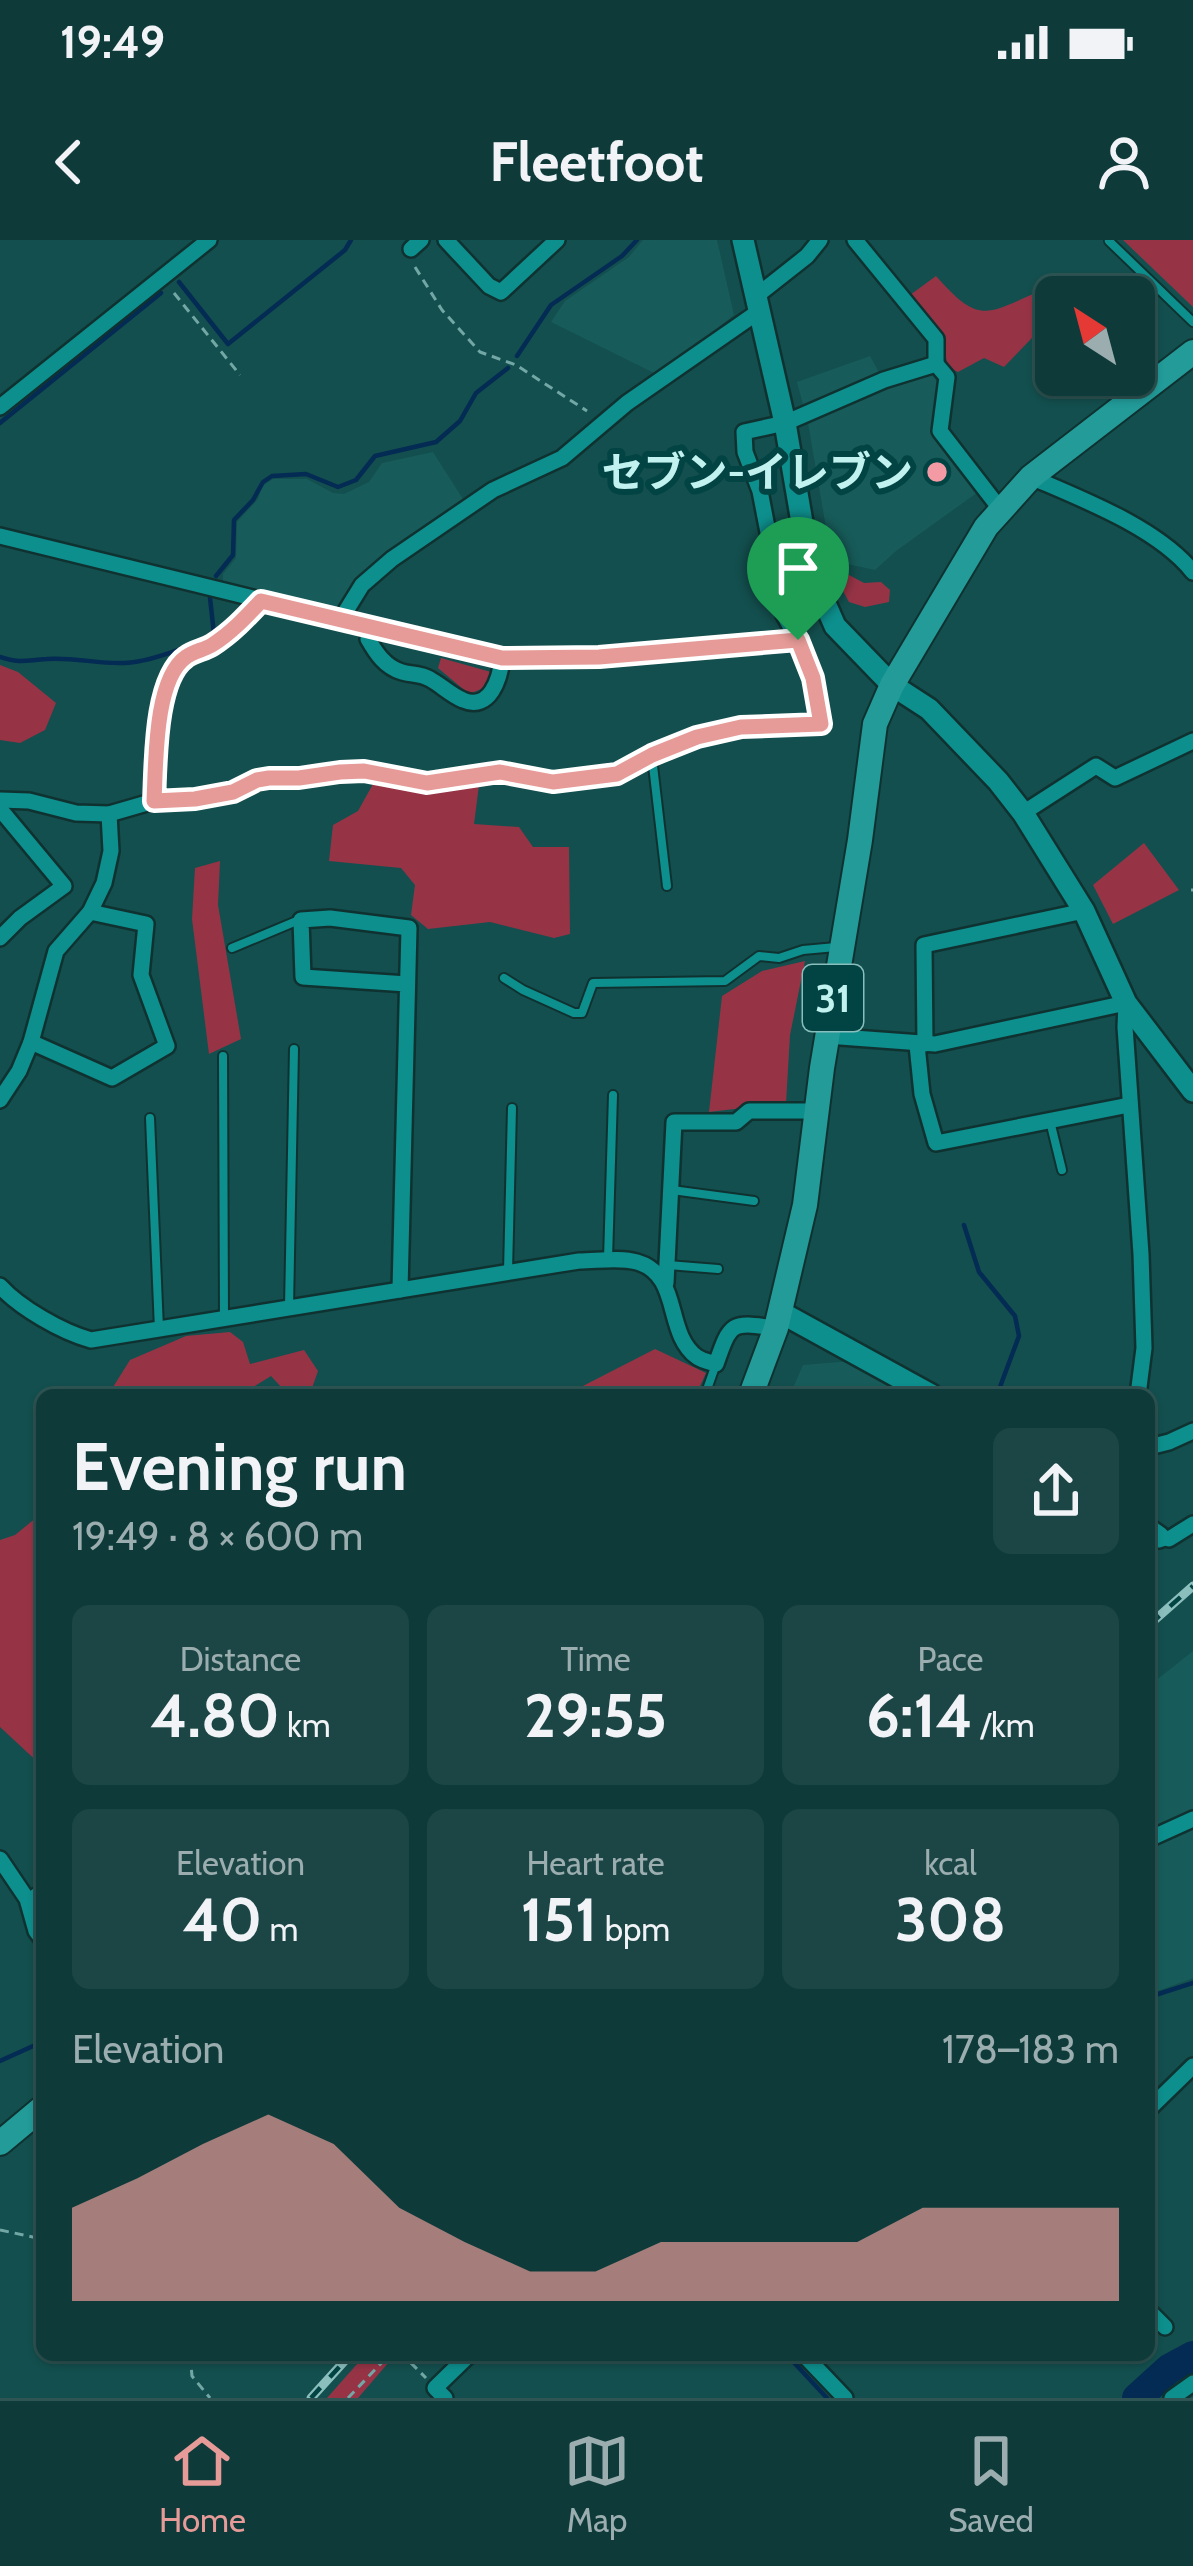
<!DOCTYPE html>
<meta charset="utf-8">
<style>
:root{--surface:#0e3b3a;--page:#1c4645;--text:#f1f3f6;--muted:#9badaf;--line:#2e5554;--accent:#e69b98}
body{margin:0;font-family:Cabin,"Noto Sans JP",sans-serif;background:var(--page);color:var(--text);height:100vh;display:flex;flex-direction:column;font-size:45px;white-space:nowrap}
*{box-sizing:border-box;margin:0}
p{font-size:39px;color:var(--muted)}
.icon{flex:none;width:66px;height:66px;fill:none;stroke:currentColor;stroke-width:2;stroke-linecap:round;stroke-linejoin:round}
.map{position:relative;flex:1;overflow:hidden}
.sheet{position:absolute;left:36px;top:1149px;width:1119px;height:972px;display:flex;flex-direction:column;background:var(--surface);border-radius:18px;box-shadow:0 3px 9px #0004,0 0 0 3px var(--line)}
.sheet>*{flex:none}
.needle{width:78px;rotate:324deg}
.fabs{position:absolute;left:1035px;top:36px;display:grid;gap:24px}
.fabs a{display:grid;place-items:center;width:120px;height:120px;border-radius:18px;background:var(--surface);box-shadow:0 3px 9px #0004,0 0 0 3px var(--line);font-size:60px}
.pin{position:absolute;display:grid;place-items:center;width:102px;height:102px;color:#fff;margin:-123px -51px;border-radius:50% 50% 50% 0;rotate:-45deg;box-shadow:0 0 12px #0007}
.pin .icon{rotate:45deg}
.round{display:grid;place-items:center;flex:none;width:126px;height:126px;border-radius:18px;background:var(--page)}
.summary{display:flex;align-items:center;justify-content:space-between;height:204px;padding:0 36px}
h1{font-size:66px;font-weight:700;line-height:90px}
.figures{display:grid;grid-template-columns:repeat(3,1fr);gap:18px;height:204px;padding:12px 36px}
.figures div{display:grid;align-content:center;border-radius:18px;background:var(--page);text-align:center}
.figures b{font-size:60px;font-weight:700}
.figures small{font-size:33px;font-weight:400}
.figures p{font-size:33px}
.chart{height:336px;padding:24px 36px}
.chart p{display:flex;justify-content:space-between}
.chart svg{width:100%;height:216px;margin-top:12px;fill:var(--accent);opacity:.7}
.status{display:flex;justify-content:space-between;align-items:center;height:84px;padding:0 60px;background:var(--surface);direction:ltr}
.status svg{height:33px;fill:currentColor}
header{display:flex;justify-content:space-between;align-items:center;height:156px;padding:0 36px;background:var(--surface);font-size:54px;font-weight:700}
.tabs{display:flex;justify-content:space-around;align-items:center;height:168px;border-top:3px solid var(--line);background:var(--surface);font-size:33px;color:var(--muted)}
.tabs a{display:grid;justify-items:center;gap:6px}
.tabs .on{color:var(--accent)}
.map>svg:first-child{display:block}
.built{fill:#175c5a}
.green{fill:#963446}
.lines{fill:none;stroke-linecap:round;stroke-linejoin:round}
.stream{stroke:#042b53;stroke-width:4.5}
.river{stroke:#042b53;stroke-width:30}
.lane-casing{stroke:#0f3231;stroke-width:12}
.street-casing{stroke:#0f3231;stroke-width:20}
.secondary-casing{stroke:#0f3231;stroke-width:26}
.primary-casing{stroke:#0f3231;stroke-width:28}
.path{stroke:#72a7a6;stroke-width:3;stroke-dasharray:9 6;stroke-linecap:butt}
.lane{stroke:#0d8f8d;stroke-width:8}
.street{stroke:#0d8f8d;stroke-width:15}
.secondary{stroke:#0d8f8d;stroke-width:21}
.primary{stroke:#229b99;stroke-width:24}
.rail-casing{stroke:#8bbfbe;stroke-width:9}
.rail{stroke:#024443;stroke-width:4.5;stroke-dasharray:14;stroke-linecap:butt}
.route-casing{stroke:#fff;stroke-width:24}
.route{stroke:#e69b98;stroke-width:15}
.poi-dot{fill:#f49aa4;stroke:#024443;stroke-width:4.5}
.labels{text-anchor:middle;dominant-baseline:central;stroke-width:12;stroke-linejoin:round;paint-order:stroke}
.shield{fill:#024443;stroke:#88bebc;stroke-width:3}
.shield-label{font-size:39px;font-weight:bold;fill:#c2f2f0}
.poi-label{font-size:42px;font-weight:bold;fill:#c2f2f0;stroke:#024443;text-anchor:end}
</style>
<div class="status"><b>19:49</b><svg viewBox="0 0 49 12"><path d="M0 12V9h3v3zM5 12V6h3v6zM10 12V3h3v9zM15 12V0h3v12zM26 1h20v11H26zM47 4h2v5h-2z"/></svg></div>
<header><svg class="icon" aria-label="back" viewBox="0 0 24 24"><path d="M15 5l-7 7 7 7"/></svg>Fleetfoot<svg class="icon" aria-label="person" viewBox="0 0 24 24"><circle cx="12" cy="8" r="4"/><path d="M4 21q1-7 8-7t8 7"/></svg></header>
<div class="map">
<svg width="1193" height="2158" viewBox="0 0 1193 2158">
<rect width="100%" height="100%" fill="#134f4e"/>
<g class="built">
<path d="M643,0H717L734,75L658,135L551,82L565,61L629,17Z"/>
<path d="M870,116L888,149L931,131L941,140L934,188L978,252L896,311L875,330L847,324L829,305L808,183L797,142Z"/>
<path d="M433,212L463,259L381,316L356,337L339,365L331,370L223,345V334L236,318L237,282L258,259L262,246L273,239H307L333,253L344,254L369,242L382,223Z"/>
<path d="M851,1121L893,1149L889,1155H790L803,1125Z"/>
<path d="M1193,1411V1738L1155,1752L1149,1750V1446Z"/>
</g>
<g class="green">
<path d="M1123,0H1193V67Z"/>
<path d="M936,36C980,86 987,74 1042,50L1056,62V73L1004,127L984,118L958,132L948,127L942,97L910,55Z"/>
<path d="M849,335L864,343L881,342L890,350L889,362L865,367L849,362L837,340Z"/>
<path d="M441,418L491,432L486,447L469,454L438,428Z"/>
<path d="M0,425L18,432L56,463L45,490L20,503L0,500Z"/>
<path d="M373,544L428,551L479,545L474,584L519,587L533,607H569L570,694L554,698L490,682L428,689L411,675L415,645L401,628L329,621L333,585L358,571Z"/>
<path d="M1144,603L1179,650L1113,684L1093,645Z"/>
<path d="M220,621L218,665L241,799L209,814L192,679L195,628Z"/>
<path d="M805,721L790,795L786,863L709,872L722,756L762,731Z"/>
<path d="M230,1092L243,1102L250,1124L304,1110L318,1131L311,1151L283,1149L271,1136L240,1155H108L130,1120L186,1096Z"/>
<path d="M655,1109L706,1133L696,1155H580L577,1149Z"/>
<path d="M42,1273V1526L0,1487V1300L15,1295Z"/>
<path d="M365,2115H395L358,2158H327Z"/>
</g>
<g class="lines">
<g class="stream">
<path d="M179,42L228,104L345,10L351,0"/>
<path d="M517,116L551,65L622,16L637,0"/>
<path d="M0,183L161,53"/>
<path d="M216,336L233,315L234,280L253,260L263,242L272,236L306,234L338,247L356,240L375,216L436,202L460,181L476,153L508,128"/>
<path d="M0,417C22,424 26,420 47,419C73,417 98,424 124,423C146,423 196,405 214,394L210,358"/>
<path d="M964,985L979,1032L1015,1076L1019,1096L997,1155"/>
<path d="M1149,1757L1193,1743"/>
<path d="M0,1821L42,1802"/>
<path d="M787,2115L827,2158"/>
</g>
<path class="river" d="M1137,2158L1169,2129L1193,2116"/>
<g class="lane-casing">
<g id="lane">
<path d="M1109,1L1193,82"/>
<path d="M652,517L667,646"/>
<path d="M232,708L299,680"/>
<path d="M504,738L523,750L574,773H582L593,743L725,741L759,716L779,718L803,710L836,707"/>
<path d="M223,816L224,1078"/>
<path d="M150,878L159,1089"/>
<path d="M1050,881L1062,930"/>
<path d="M672,950L754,961"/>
<path d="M608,1019L613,855"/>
<path d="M668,1025L718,1029"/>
<path d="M508,1031L512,868"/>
<path d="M289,1067L294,809"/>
<path d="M705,1155L716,1124"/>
<path d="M28,1658L42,1647"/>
</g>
</g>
<g class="street-casing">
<g id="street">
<path d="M446,0L489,46L501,52L557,0"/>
<path d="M855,0L936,99V124"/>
<path d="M411,9L421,0"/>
<path d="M755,57L807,16L820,0"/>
<path d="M0,167L209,0"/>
<path d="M1031,237C1082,259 1158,288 1193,332"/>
<path d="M0,296L502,419L599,417L798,400"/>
<path d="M341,379L362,345L392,319L493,250L562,218L627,163L758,72"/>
<path d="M372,388L368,399C376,413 385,427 402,432C412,435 420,433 430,439C441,445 451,455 463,460C490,472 500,438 502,419"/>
<path d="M0,560L29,561L76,573L109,574L154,561L195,559L233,552L269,538H299L340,532L364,531L427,543L501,532L552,542L617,534L652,515L697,497L741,487L821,484L813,438L798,400L784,375L760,251L745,212L744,192L785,183L884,140L936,124L947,137L940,191L1001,270"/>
<path d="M154,561C156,526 155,439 186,417C193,411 204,410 212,405C231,393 246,377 261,361"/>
<path d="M0,569L64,646L20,678L0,698"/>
<path d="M1023,573L1096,526L1115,538L1193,501"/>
<path d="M827,796L935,804L1126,763L1125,787L1141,1014L1144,1108L1138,1155"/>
<path d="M31,802L112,838L167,806L141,735L146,684L90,672"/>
<path d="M925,804L924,705L1084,671"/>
<path d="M917,805L922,854L936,903L1129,865"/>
<path d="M0,860L19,831L31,802L56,711L90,672L104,643L111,611L109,574"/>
<path d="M666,1043L674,882H736L749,871H817"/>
<path d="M0,1046C20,1068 62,1092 91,1100L579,1021C597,1021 620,1017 637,1022C682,1035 664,1093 697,1117C703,1121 710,1122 716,1124C731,1081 731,1082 776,1088"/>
<path d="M400,1050L409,688L330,678L301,680L303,737L407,744"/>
<path d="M1149,1207L1169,1202L1193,1191"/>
<path d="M1159,1297L1169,1299L1193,1284"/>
<path d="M1149,1599L1193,1579"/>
<path d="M0,1619L27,1659L36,1691L42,1699"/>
<path d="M1149,1869L1193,1826"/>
<path d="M1149,2071L1165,2087"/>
<path d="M804,2115L845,2158"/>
<path d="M445,2158L435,2148L469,2115"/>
<path d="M1172,2158L1193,2143"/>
</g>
</g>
<g class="secondary-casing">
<g id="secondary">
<path d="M743,0L785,183L810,329L835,386L892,445L929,469L998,541L1023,573L1084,671L1126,763L1193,851"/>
<path d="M780,1072L931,1155"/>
<path d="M1149,1290L1159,1297"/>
</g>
</g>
<g class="primary-casing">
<g id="primary">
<path d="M751,1155L776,1088L805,965L822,828L860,600L875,484L892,445L986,287L1031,237L1193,112"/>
<path d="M0,1903L42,1868"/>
</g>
</g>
<g class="path">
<path d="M415,27L442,70L480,112L516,125L587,171"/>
<path d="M174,53L240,135"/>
<path d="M1191,650H1193"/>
<path d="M0,1990L42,1999"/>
<path d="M190,2115L192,2136L210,2158"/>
<path d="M398,2115L406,2118L426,2138"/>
<path d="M348,2158L389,2115"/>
</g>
<use href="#lane" class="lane"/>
<use href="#street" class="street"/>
<use href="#secondary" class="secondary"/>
<use href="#primary" class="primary"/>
<g class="rail-casing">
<g id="rail">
<path d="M1149,1385L1193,1346"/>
<path d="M311,2158L350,2115"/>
</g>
</g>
<use href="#rail" class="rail"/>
</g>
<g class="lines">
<g class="route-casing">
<path id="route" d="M261,361L502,418L599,417L798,400L813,438L821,484L741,487L697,497L652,515L617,534L553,542L500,532L427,543L364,531L340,532L299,538H269L257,540L233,552L195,559L154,561C156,525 154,439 186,417C194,411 204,410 212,405C231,393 246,377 261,361Z"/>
</g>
<use href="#route" class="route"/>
</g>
<circle class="poi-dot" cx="937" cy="232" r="12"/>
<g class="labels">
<rect class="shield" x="803" y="725" width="60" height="66" rx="9"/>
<g class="shield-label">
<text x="833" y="758">31</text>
</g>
<g class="poi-label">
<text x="913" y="232">セブン-イレブン</text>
</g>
</g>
</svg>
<div class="fabs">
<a><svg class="needle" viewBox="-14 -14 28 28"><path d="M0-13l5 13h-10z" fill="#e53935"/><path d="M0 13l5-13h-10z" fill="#9badaf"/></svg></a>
</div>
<div class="pin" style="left:798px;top:400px;background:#1e9e55"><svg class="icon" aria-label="arrive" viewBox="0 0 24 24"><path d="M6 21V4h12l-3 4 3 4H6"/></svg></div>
<section class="sheet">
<div class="summary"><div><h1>Evening run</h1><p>19:49 · 8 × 600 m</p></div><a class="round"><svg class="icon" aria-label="share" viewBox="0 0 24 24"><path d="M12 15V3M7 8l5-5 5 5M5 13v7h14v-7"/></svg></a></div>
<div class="figures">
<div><p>Distance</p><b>4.80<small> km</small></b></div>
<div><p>Time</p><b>29:55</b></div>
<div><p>Pace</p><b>6:14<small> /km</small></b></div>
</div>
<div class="figures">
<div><p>Elevation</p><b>40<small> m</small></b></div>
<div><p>Heart rate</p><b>151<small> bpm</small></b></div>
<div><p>kcal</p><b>308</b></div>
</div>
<div class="chart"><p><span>Elevation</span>178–183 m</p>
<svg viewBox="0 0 160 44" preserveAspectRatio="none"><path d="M0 44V25L10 19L20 12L30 6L40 12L50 25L60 32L70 38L80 38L90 32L100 32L110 32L120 32L130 25L140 25L150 25L160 25V44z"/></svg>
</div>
</section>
</div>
<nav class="tabs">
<a class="on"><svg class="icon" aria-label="home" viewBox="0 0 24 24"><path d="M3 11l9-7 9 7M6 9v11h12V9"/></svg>Home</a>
<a><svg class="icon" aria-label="map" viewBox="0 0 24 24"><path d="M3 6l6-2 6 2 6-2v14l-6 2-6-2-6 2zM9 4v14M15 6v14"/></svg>Map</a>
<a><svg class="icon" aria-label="saved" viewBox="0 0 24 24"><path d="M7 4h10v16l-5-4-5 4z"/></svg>Saved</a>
</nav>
